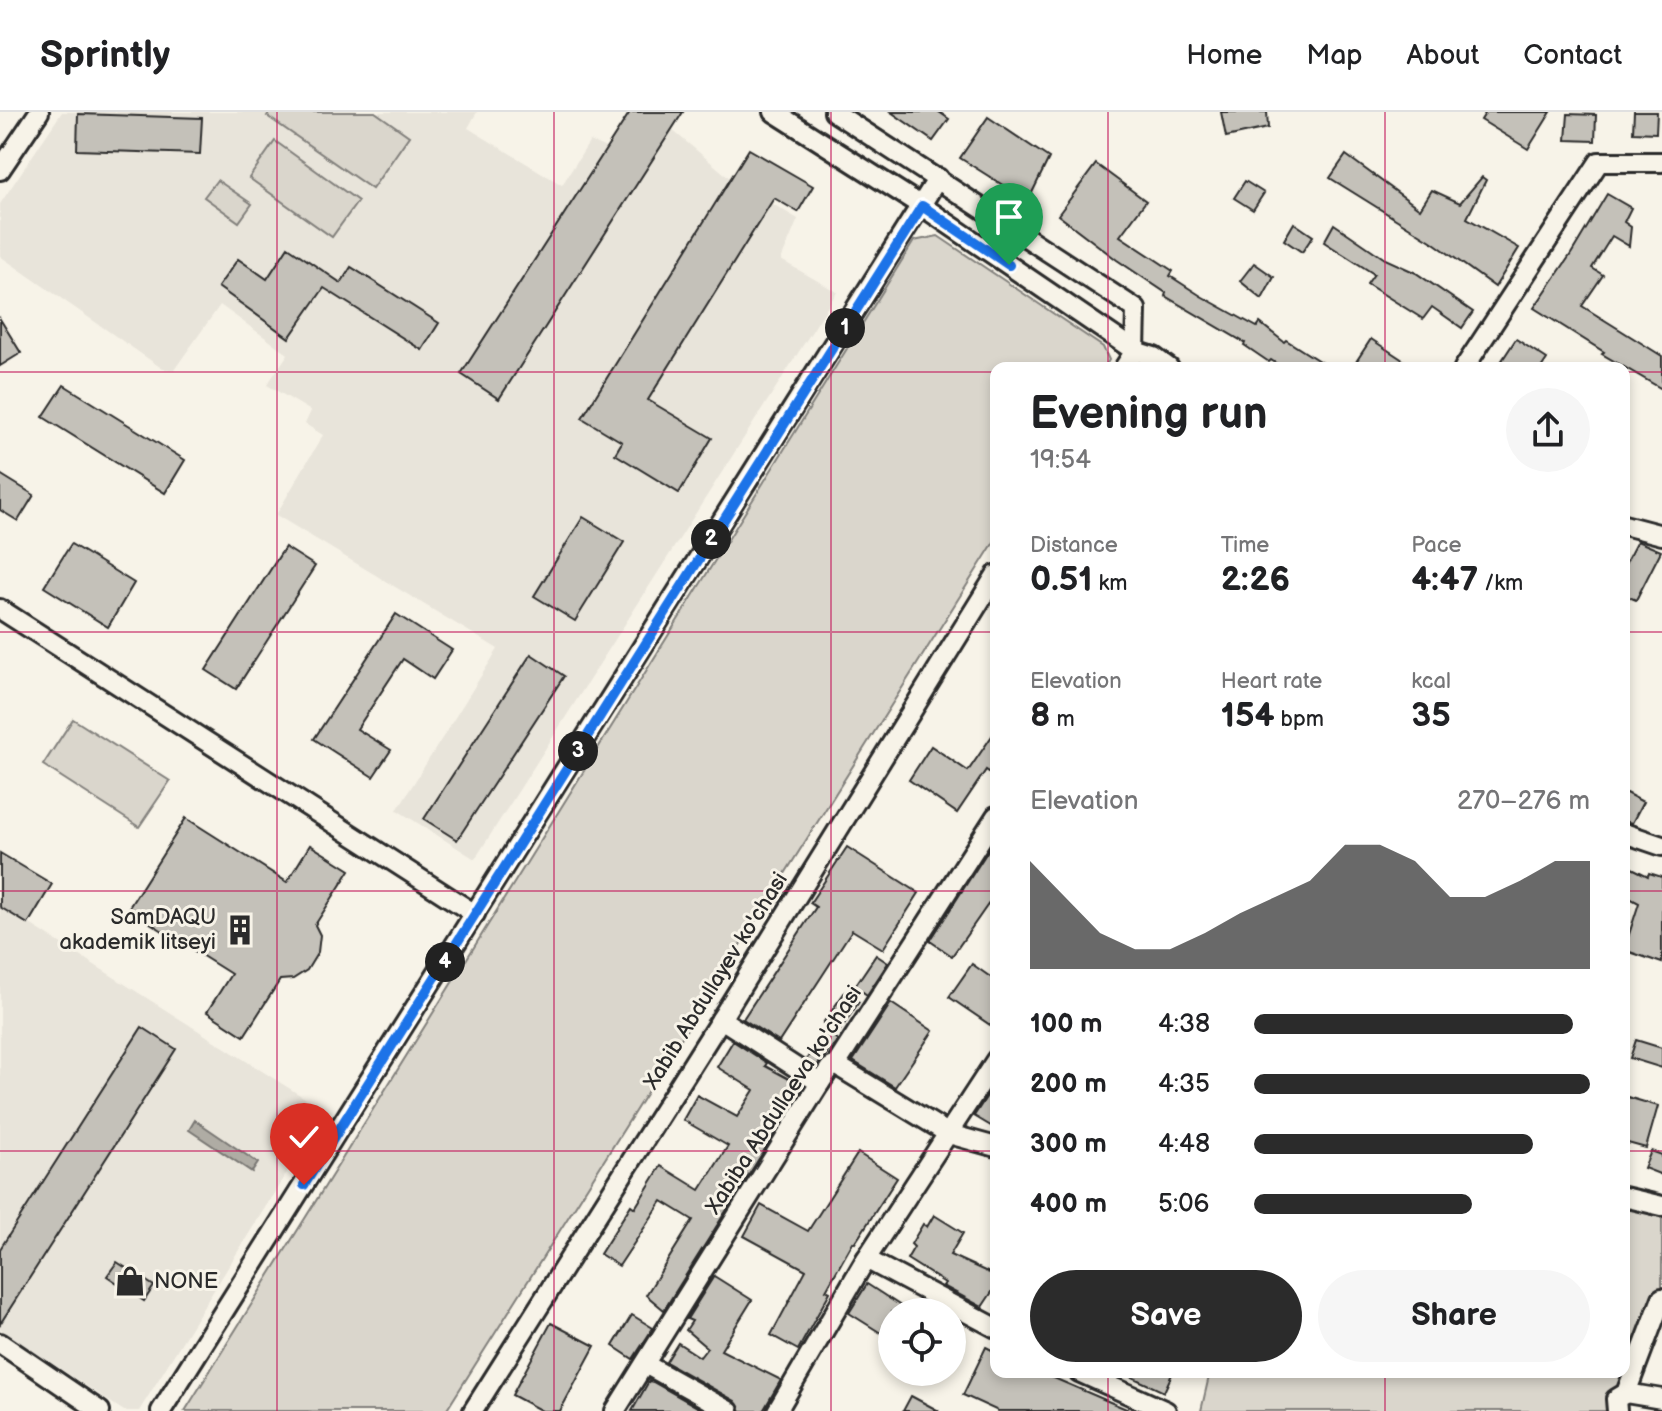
<!DOCTYPE html>
<meta charset="utf-8">
<style>
:root{--surface:#fff;--page:#f6f6f6;--text:#202124;--muted:#757577;--line:#e0e0e0;--accent:#2b2b2b}
body{margin:0;font-family:"Balsamiq Sans",sans-serif;background:var(--page);color:var(--text);height:100vh;display:flex;flex-direction:column;font-size:30px;white-space:nowrap}
*{box-sizing:border-box;margin:0}
p{font-size:26px;color:var(--muted)}
.icon{flex:none;width:44px;height:44px;fill:none;stroke:currentColor;stroke-width:2;stroke-linecap:round;stroke-linejoin:round}
.map{position:relative;flex:1;overflow:hidden}
.details{position:absolute;left:990px;top:250px;width:640px;height:1016px;display:flex;flex-direction:column;background:var(--surface);border-radius:16px;box-shadow:0 4px 12px #0003}
.details>*{flex:none}
.tools{position:absolute;left:878px;top:1186px;display:grid;gap:16px}
.tools a{display:grid;place-items:center;width:88px;height:88px;border-radius:50%;background:var(--surface);box-shadow:0 4px 12px #0003;font-size:40px}
.pin{position:absolute;display:grid;place-items:center;width:68px;height:68px;color:#fff;margin:-82px -34px;border-radius:50% 50% 50% 0;rotate:-45deg;box-shadow:0 0 8px #0007}
.pin .icon{rotate:45deg}
.km{position:absolute;width:40px;height:40px;margin:-20px;border-radius:50%;background:#222;color:#fff;font-size:22px;line-height:40px;text-align:center}
.round{display:grid;place-items:center;flex:none;width:84px;height:84px;border-radius:42px;background:var(--page)}
.headline{display:flex;align-items:center;justify-content:space-between;height:136px;padding:0 40px}
h1{font-size:44px;font-weight:600;line-height:60px}
.stats{display:grid;grid-template-columns:repeat(3,1fr);gap:12px;height:136px;padding:8px 40px}
.stats div{display:grid;align-content:center}
.stats b{font-size:34px;font-weight:600}
.stats small{font-size:22px;font-weight:400}
.stats p{font-size:22px}
.chart{height:224px;padding:16px 40px}
.chart p{display:flex;justify-content:space-between}
.chart svg{width:100%;height:144px;margin-top:8px;fill:var(--accent);opacity:.7}
.button{display:flex;gap:16px;margin-top:auto;padding:16px 40px}
.button a{flex:1;height:92px;border-radius:48px;background:var(--accent);color:#fff;font-size:32px;font-weight:600;line-height:92px;text-align:center}
.button a+a{background:var(--page);color:var(--text)}
ul{padding:0 40px;list-style:none;font-size:26px}
li{display:grid;grid-template-columns:128px 96px 1fr;align-items:center;height:60px}
li i{height:20px;border-radius:10px;background:var(--accent)}
header{display:flex;align-items:center;gap:48px;box-sizing:border-box;height:112px;padding:0 40px;background:var(--surface);border-bottom:2px solid var(--line)}
header strong{font-size:38px}
nav{display:flex;gap:44px;margin-inline-start:auto;font-size:28px}
.map>svg:first-child{display:block}
.built{fill:#e8e4da}
.green{fill:#dad6cc;stroke:#82807c;stroke-width:2}
.water{fill:#afaca4;stroke:#7a7874;stroke-width:2}
.building{fill:#c4c1b9;stroke:#2b2b2b;stroke-width:2}
.lines{fill:none;stroke-linecap:round;stroke-linejoin:round}
.minor-casing{stroke:#2b2b2b;stroke-width:24}
.minor{stroke:#f7f3e8;stroke-width:18}
.route-casing{stroke:#fff;stroke-width:16}
.route{stroke:#1a73e8;stroke-width:10}
.grid{fill:none;stroke:#c2185b;stroke-width:2;stroke-opacity:0.55}
.labels{text-anchor:middle;dominant-baseline:central;stroke-width:6;stroke-linejoin:round;paint-order:stroke}
.poi-label{font-size:22px;fill:#2b2b2b;stroke:#f7f3e8;text-anchor:end}
.street-label{font-size:22px;fill:#2b2b2b;stroke:#f7f3e8}
</style>
<header>
<strong>Sprintly</strong>
<nav><a>Home</a><a>Map</a><a>About</a><a>Contact</a></nav>
</header>
<div class="map">
<svg width="1662" height="1299" viewBox="0 0 1662 1299">
<rect width="100%" height="100%" fill="#f7f3e8"/>
<filter id="ink" filterUnits="userSpaceOnUse"><feTurbulence type="fractalNoise" baseFrequency=".0125" numOctaves="2"/><feDisplacementMap in="SourceGraphic" scale="16" xChannelSelector="R" yChannelSelector="G"/><feConvolveMatrix kernelMatrix="1 2 1 2 8 2 1 2 1" color-interpolation-filters="sRGB"/></filter>
<g filter="url(#ink)">
<g class="built">
<path d="M62,0H477L468,16L562,73L590,29L606,36L630,0H674L681,4L672,18L731,67L798,107L781,148L837,180L475,747L397,698L498,537L276,403L323,323L305,312L311,299L267,273L288,242L220,193L174,258L163,257L0,144V92Z"/>
<path d="M0,793L325,999L139,1299H124L0,1217Z"/>
</g>
<g class="green">
<path d="M270,0H375L409,24L372,77L267,4Z"/>
<path d="M275,29L358,89L332,125L249,66Z"/>
<path d="M217,68L252,92L239,110L204,85Z"/>
<path d="M938,124L1103,235L1109,248L1104,256H996V427L446,1299H185L914,129Z"/>
<path d="M73,607L170,669L139,715L43,653Z"/>
<path d="M1624,1085L1662,1094V1184L1617,1299H1201L1210,1260H1624Z"/>
</g>
<path class="water" d="M195,1008L258,1051L252,1060L189,1018Z"/>
<g class="building">
<path d="M630,0H683L499,287L461,262Z"/>
<path d="M891,0H939L949,7L933,29Z"/>
<path d="M1221,0H1267L1268,16L1226,25Z"/>
<path d="M1486,0H1551L1528,37L1481,8Z"/>
<path d="M1634,0H1657L1656,21L1633,20Z"/>
<path d="M78,2L202,6L200,42L77,38Z"/>
<path d="M1568,2L1596,3L1595,29L1566,28Z"/>
<path d="M988,5L1049,46L1028,89L960,46Z"/>
<path d="M749,37L813,74L798,100L774,86L648,288L712,326L679,381L615,342L622,330L582,306Z"/>
<path d="M1346,43L1420,97L1432,78L1460,91L1482,65L1486,68L1467,106L1519,136L1495,175L1431,129L1330,66Z"/>
<path d="M1096,52L1146,89L1120,124L1173,159L1170,164L1201,184L1257,215L1260,211L1284,230L1286,228L1330,256H1283L1271,248L1269,250L1244,233L1245,231L1165,184L1166,181L1117,148L1058,103Z"/>
<path d="M1245,69L1264,81L1253,98L1234,86Z"/>
<path d="M1607,82L1631,96L1624,110L1631,115L1629,134L1612,124L1592,156L1603,163L1582,194L1662,244V277L1602,242L1604,240L1534,196L1571,142Z"/>
<path d="M1294,111L1313,124L1302,140L1284,128Z"/>
<path d="M1334,112L1385,147L1416,161L1473,200L1462,216L1432,195L1423,207L1367,172L1374,162L1324,130Z"/>
<path d="M288,135L341,171L351,155L439,211L422,238L324,176L289,226L218,175L238,147L267,167Z"/>
<path d="M1254,151L1274,165L1262,187L1240,169Z"/>
<path d="M0,207L21,241L0,254Z"/>
<path d="M1371,227L1415,256H1352Z"/>
<path d="M1516,227L1547,247L1541,256H1497Z"/>
<path d="M64,273L185,348L165,381L43,305Z"/>
<path d="M0,362L34,383L18,409L0,398Z"/>
<path d="M583,405L624,430L575,509L534,484Z"/>
<path d="M1637,429L1661,439L1636,488L1624,483V454Z"/>
<path d="M71,432L134,471L108,515L44,475Z"/>
<path d="M285,435L315,454L236,577L206,558Z"/>
<path d="M396,502L452,538L433,567L403,547L357,617L391,638L373,665L314,627Z"/>
<path d="M531,542L564,564L457,728L424,707Z"/>
<path d="M996,618V665L986,658L957,701L909,668L931,634L968,659Z"/>
<path d="M1624,680L1643,690L1632,711L1624,709Z"/>
<path d="M186,706L287,770L310,733L350,758L315,813L320,823L318,840L307,858L293,867L280,868L244,924L207,900L231,862L128,797Z"/>
<path d="M996,726V781L952,844L930,829Z"/>
<path d="M847,735L919,781L883,837L852,818L779,930L743,907L816,795L810,791Z"/>
<path d="M0,741L52,772L28,812L0,795Z"/>
<path d="M1624,752L1648,764L1649,761L1662,765V851L1624,838L1639,791L1624,783Z"/>
<path d="M876,843L888,851L867,883L855,874Z"/>
<path d="M972,852L996,869V917L949,885Z"/>
<path d="M845,880L859,890L838,921L823,911Z"/>
<path d="M891,891L933,919L895,975L853,949Z"/>
<path d="M142,915L176,937L0,1212V1137Z"/>
<path d="M825,920L838,928L817,954L806,948Z"/>
<path d="M1636,928L1662,936V956L1630,946Z"/>
<path d="M733,929L767,951L765,954L804,975L664,1198L646,1183L693,1108L662,1089L619,1154L600,1142L631,1093L635,1096L661,1054L700,1078L728,1034L683,1008L697,983L737,1005L754,978L717,955Z"/>
<path d="M996,970V1017L974,1004Z"/>
<path d="M1624,984L1658,994L1646,1036L1624,1030Z"/>
<path d="M1651,1039L1662,1043V1063L1644,1056Z"/>
<path d="M858,1041L897,1066L855,1131L853,1130L826,1178L830,1180L798,1238L771,1223L806,1158L744,1124L761,1093L808,1119Z"/>
<path d="M934,1103L963,1121L950,1143L996,1164V1174L982,1195L943,1174L945,1171L907,1147L914,1135L911,1132L923,1112L927,1115Z"/>
<path d="M117,1150L154,1174L144,1189L107,1164Z"/>
<path d="M714,1164L752,1188L721,1238L781,1268L763,1299H741L735,1289L666,1250L678,1231L700,1245L707,1236L686,1218L692,1209L687,1207Z"/>
<path d="M867,1172L910,1200H892V1228L849,1201Z"/>
<path d="M632,1203L653,1216L633,1247L613,1234Z"/>
<path d="M551,1211L595,1234L560,1299H542L512,1283Z"/>
<path d="M986,1235L996,1240V1260H1040L1131,1299H998L963,1283Z"/>
<path d="M1121,1260H1173L1164,1280Z"/>
<path d="M649,1269L653,1270L704,1299H632Z"/>
<path d="M911,1284L939,1299H903Z"/>
</g>
<g class="lines">
<g class="minor-casing">
<g id="minor">
<path d="M774,0L922,94L1135,239L1154,245L1169,256"/>
<path d="M834,0L1136,197L1135,239"/>
<path d="M0,58L39,0"/>
<path d="M1124,256L1135,239"/>
<path d="M1464,256L1599,50H1662"/>
<path d="M1624,413L1662,423"/>
<path d="M0,497L475,802"/>
<path d="M1624,721L1662,734"/>
<path d="M721,907L820,971"/>
<path d="M836,953L949,1022L996,1035"/>
<path d="M1624,1085L1662,1094"/>
<path d="M866,1147L996,1216"/>
<path d="M0,1231L100,1299"/>
<path d="M645,1252L729,1299"/>
<path d="M1079,1260L1166,1299"/>
<path d="M1626,1281L1662,1287"/>
<path d="M161,1299L938,66"/>
<path d="M473,1299L721,907L996,463"/>
<path d="M615,1299L820,971L830,956L836,953L996,704"/>
<path d="M777,1299L866,1147L996,948"/>
<path d="M1617,1299L1616,1287L1626,1281L1662,1186"/>
</g>
</g>
<use href="#minor" class="minor"/>
</g>
</g>
<g class="lines" filter="url(#ink)">
<g class="route-casing">
<path id="route" d="M304,1073L922,94L1009,153"/>
</g>
<use href="#route" class="route"/>
</g>
<path class="grid" d="M277,0V1299M554,0V1299M831,0V1299M1108,0V256M1385,0V256M0,260H996M1624,260H1662M0,520H996M1624,520H1662M0,779H996M1624,779H1662M0,1039H996M1624,1039H1662M1108,1260V1299M1385,1260V1299"/>
<defs>
<g id="building-bare" transform="scale(2.4)"><path d="M-4-6H4V6H1V3H-1V6H-4ZM-2.5-4.3h1.7v1.8h-1.7ZM.8-4.3h1.7v1.8H.8ZM-2.5-1h1.7V.8h-1.7ZM.8-1h1.7V.8H.8Z" fill="#2b2b2b" stroke="#f7f3e8" stroke-width="2.5" paint-order="stroke"/></g>
<g id="shop-bare" transform="scale(2.4)"><path d="M-5-2.5h2.3a2.7 3.5 0 0 1 5.4 0H5L5.5 6h-11ZM-1.5-2.5h3a1.5 2.3 0 0 0-3 0Z" fill="#2b2b2b" stroke="#f7f3e8" stroke-width="2.5" paint-order="stroke"/></g>
</defs>
<g fill-rule="evenodd">
<use href="#building-bare" x="240" y="818"/>
<use href="#shop-bare" x="130" y="1169"/>
</g>
<g class="labels">
<g class="poi-label">
<text x="216" y="805">SamDAQU<tspan x="216" dy="25">akademik litseyi</tspan></text>
<text x="154" y="1169" text-anchor="start">NONE</text>
</g>
<g class="street-label">
<text transform="translate(716 869) rotate(-58)">Xabib Abdullayev ko'chasi</text>
<text transform="translate(784 988) rotate(-57)">Xabiba Abdullaeva ko'chasi</text>
</g>
</g>
</svg>
<div class="tools">
<a><svg class="icon" aria-label="locate" viewBox="0 0 24 24"><circle cx="12" cy="12" r="6"/><path d="M12 2v4M12 18v4M2 12h4M18 12h4"/></svg></a>
</div>
<div class="pin" style="left:1009px;top:153px;background:#1e9e55"><svg class="icon" aria-label="arrive" viewBox="0 0 24 24"><path d="M6 21V4h12l-3 4 3 4H6"/></svg></div>
<div class="pin" style="left:304px;top:1073px;background:#d93025"><svg class="icon" aria-label="check" viewBox="0 0 24 24"><path d="M5 12l5 5 9-10"/></svg></div>
<b class="km" style="left:845px;top:216px">1</b>
<b class="km" style="left:711px;top:427px">2</b>
<b class="km" style="left:578px;top:639px">3</b>
<b class="km" style="left:445px;top:850px">4</b>
<section class="details">
<div class="headline"><div><h1>Evening run</h1><p>19:54</p></div><a class="round"><svg class="icon" aria-label="share" viewBox="0 0 24 24"><path d="M12 15V3M7 8l5-5 5 5M5 13v7h14v-7"/></svg></a></div>
<div class="stats">
<div><p>Distance</p><b>0.51<small> km</small></b></div>
<div><p>Time</p><b>2:26</b></div>
<div><p>Pace</p><b>4:47<small> /km</small></b></div>
</div>
<div class="stats">
<div><p>Elevation</p><b>8<small> m</small></b></div>
<div><p>Heart rate</p><b>154<small> bpm</small></b></div>
<div><p>kcal</p><b>35</b></div>
</div>
<div class="chart"><p><span>Elevation</span>270–276 m</p>
<svg viewBox="0 0 160 44" preserveAspectRatio="none"><path d="M0 44V11L10 22L20 33L30 38L40 38L50 33L60 27L70 22L80 17L90 6L100 6L110 11L120 22L130 22L140 17L150 11L160 11V44z"/></svg>
</div>
<ul>
<li><b>100 m</b>4:38<i style="width:95%"></i></li>
<li><b>200 m</b>4:35<i style="width:100%"></i></li>
<li><b>300 m</b>4:48<i style="width:83%"></i></li>
<li><b>400 m</b>5:06<i style="width:65%"></i></li>
</ul>
<div class="button"><a>Save</a><a>Share</a></div>
</section>
</div>
